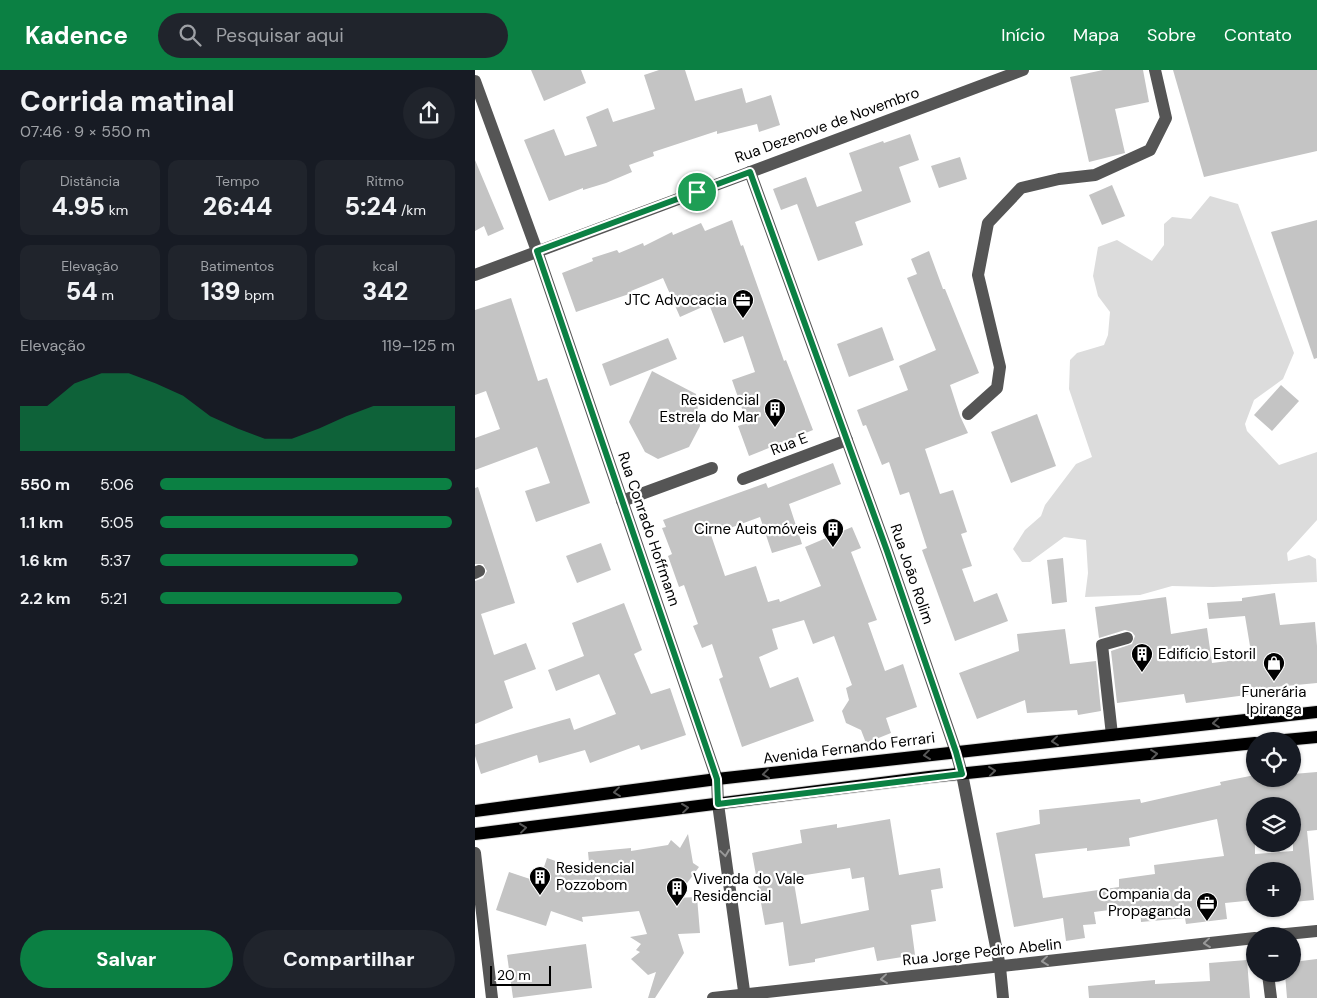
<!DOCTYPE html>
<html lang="pt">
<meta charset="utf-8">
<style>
:root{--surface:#171b24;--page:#20242c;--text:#f1f3f6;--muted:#9ea1a6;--accent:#0b8043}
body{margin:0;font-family:"DM Sans",sans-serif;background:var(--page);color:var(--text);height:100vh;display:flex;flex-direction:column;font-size:19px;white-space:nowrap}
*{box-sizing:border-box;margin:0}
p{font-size:16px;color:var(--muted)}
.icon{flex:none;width:28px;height:28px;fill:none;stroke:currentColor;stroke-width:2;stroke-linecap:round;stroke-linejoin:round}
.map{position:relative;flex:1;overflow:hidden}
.sheet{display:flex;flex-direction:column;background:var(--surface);width:475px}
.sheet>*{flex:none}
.buttons{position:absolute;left:771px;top:662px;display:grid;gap:10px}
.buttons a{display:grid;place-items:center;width:55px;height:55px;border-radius:50%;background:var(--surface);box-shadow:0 1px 4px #0004;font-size:25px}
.scale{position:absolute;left:15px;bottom:12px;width:61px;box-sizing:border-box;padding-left:5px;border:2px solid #000;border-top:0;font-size:14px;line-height:18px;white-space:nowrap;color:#000;-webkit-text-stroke:4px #fff;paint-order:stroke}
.pin{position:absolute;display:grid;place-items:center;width:42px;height:42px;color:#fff;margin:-21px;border:2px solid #fff;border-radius:50%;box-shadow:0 1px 5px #0007}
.round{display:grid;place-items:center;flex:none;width:52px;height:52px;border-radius:26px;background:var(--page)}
.head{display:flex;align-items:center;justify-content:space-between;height:85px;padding:0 20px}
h1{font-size:28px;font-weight:800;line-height:38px}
.figures{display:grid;grid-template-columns:repeat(3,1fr);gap:8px;height:85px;padding:5px 20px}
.figures div{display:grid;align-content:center;border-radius:10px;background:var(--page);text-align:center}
.figures b{font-size:25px;font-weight:800}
.figures small{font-size:14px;font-weight:400}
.figures p{font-size:14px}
.chart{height:140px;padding:10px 20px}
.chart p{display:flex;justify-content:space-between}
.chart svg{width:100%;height:90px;margin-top:5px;fill:var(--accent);opacity:.7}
.cta{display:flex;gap:10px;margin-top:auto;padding:10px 20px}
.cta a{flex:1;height:58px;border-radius:30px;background:var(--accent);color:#fff;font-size:20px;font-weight:800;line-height:58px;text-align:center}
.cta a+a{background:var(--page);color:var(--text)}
ul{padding:0 20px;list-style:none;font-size:16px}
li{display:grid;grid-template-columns:80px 60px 1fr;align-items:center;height:38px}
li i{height:12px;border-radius:6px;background:var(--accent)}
header{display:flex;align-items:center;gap:30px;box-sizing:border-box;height:70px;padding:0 25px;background:var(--accent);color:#fff}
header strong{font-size:24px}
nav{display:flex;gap:28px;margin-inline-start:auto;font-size:18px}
.search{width:350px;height:45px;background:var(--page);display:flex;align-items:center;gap:12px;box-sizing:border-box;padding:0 18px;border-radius:28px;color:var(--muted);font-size:19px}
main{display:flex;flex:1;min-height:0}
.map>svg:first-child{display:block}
.green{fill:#dcdcdc}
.building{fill:#c4c4c4;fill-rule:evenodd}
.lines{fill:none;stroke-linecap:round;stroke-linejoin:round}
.major-casing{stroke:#dbdbdb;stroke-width:14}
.minor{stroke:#555;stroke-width:12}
.major{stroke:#000;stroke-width:12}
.oneway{stroke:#595959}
.oneway2{stroke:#999}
.route-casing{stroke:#fff;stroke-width:10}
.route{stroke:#0b8043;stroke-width:6}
.labels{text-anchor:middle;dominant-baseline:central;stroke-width:4.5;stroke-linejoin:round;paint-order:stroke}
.street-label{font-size:15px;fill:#000;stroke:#fff}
.poi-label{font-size:15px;fill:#000;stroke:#fff;text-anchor:end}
</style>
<header>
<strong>Kadence</strong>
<div class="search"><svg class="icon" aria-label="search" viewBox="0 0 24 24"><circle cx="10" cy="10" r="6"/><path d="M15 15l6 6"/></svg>Pesquisar aqui</div>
<nav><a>Início</a><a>Mapa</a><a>Sobre</a><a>Contato</a></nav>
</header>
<main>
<section class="sheet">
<div class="head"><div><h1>Corrida matinal</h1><p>07:46 · 9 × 550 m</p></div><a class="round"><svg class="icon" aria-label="share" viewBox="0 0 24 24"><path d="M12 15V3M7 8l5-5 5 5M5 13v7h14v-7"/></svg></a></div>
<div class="figures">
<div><p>Distância</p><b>4.95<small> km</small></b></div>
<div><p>Tempo</p><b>26:44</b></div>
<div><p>Ritmo</p><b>5:24<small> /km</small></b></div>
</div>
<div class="figures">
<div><p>Elevação</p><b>54<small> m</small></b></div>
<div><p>Batimentos</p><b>139<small> bpm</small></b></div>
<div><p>kcal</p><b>342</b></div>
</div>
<div class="chart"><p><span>Elevação</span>119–125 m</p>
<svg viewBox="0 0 160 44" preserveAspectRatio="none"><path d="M0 44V22L10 22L20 11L30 6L40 6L50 11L60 17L70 27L80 33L90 38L100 38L110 33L120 27L130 22L140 22L150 22L160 22V44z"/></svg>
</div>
<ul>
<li><b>550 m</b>5:06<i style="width:99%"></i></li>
<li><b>1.1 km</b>5:05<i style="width:99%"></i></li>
<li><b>1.6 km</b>5:37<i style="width:67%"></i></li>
<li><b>2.2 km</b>5:21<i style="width:82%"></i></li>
</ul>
<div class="cta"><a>Salvar</a><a>Compartilhar</a></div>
</section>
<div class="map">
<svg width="842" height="928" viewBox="0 0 842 928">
<rect width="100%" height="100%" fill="#fff"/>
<path class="green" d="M735,126L763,134L819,283L808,309L779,330L770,354L772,361L804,395L842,382V450L812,483L813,491L834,485L841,489L842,512L738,517L697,516L665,525L610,527L613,503L611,470L589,467L555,492H547L538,479L550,460L566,446L570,435L601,394L617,387L594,319L595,290L602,283L629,275L633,265L635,242L623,226L618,206L623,177L642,170L677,191L689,175V154L697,147L716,149Z"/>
<g class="building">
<path d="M56,0H106L111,13L69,31Z"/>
<path d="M184,0H210L220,31L267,18L271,33L296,25L305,55L284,62L282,54L242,64V61L178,82L179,86L154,95L157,102L131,113L108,120V118L74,131L49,70L79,59L90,86L122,76L111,47L133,38L138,52L180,39L169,5Z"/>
<path d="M628,0H668L674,32L640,39L650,83L614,92L595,7Z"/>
<path d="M698,0H842V81L729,107Z"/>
<path d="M435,64L444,90L424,97L436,132L380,152L388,175L343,191L322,134L306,140L298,119L331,107L342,137L387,121L374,83L408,71L409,73Z"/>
<path d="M485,87L492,109L464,118L456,96Z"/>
<path d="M0,90L29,159L13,166L9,156L0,161Z"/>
<path d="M637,115L650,146L627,155L614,125Z"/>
<path d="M257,150L266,176L268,175L309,291L311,290L338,360L274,386L263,356L272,353L257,310L280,302L268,266L249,273L234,234L205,247L188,208L156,221L157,223L101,242L87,203L118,191L117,188L142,180L144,183L168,173L169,176L197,162L198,165L226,153L230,161Z"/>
<path d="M842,150V288L839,289L796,162Z"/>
<path d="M454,181L468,219H470L504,303L475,315L485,346L493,363L450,379L465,424L478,420L492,462L486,464L497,496L487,499L499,532L522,523L533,551L480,571L447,480L452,478L434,422L425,425L414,392L407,395L391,355L388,356L382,340L433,320L424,296L461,280L432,208L442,204L436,189Z"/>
<path d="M36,228L63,311L72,308L115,433L61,452L50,421L75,413L62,377L0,400V368L25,359L11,321L0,325V240Z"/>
<path d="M407,257L419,290L374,307L362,274Z"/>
<path d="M193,268L202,289L135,316L127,294Z"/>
<path d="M177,301L221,324L225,356L214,377L183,389L170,382L154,352Z"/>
<path d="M806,315L824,331L797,361L779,345Z"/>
<path d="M562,344L581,396L536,413L516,362Z"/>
<path d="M358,393L366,414L314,434L327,474L297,483L285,447L236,465L250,506L281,496L293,532L304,529L305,532L346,516L330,477L377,457L386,478L376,482L402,550L393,553L410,601L428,594L442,637L411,648L416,663L391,673L386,660L371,653L367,641L374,630L371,618L377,615L359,566L338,574L329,550L297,559L303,579L284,587L295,618L323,607L339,651L267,677L244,609L248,607L237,574L227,578L218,556L223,554L209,515L204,517L193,486L197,484L187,458L191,457L188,450L291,413L293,418Z"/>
<path d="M3,417L40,533L6,544L19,585L51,573L61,599L29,611L38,638L0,654V511L8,508L12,501L8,494H0V418Z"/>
<path d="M126,473L136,500L102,513L91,486Z"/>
<path d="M588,488L592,532L577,534L572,490Z"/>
<path d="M800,523L805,555L840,552L842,576V613L779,619V624L711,633L709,624L642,633L636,581L657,574L660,566L657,562L650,560L624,568L620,537L691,527L696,564L732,558L737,593L777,588L770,546L734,549L732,533L767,531V528Z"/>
<path d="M149,533L167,580L159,584L176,624L195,618L211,665L166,680L164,675L115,693L110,680L64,693L62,685L6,704L0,686V675L95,648L99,660L141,644L124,604L81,621L73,600L109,586L97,553Z"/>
<path d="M590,559L595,594L621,591L626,641L603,645L602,640L552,643L550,630L502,649L484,603L544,581L542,564Z"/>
<path d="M842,702V760L832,761L839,830L818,832V801H780V830L750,833L752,849L711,854L710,848L666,852L665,836L619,842L621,854L608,855L610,868L591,871L588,848L539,857L521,763L565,754L564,740L665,729L666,733L746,715L745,712L780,705V709H818V704ZM780,736H818V781L780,784ZM742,749L749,786L679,795L680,804L644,809V817L568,828L560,784L612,778V781L655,776L654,768Z"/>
<path d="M415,749L424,805L465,798L468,818L456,820L461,851L436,855L440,885L402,891L399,877L340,889V892L314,896L308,852L290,855L277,783L327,773L325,760L362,754V758ZM375,798L377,809L389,807L394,840L326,854L318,807Z"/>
<path d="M213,764L218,793L224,797L201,828L222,827L225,863L203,864L209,883L180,928H173L181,902L173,905L156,889L165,882L161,880L166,874L155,867L172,864L164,841L107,847L108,852L76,841L71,856L21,840L34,802L64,812L72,788L115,803L113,782L156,778V781L193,775L196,770L205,778Z"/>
<path d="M111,874L117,918L38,928L32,885Z"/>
<path d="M842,889V928H812L810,904H818V892Z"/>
<path d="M772,890L775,928H614L613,916L680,910V914L735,911L734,893Z"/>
</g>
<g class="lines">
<g class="major-casing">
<g id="major">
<path d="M799,671L842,667"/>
<path d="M0,741L242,709L842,642"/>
<path d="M0,764L454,707L780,673"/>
</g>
</g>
<g class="minor">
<path d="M0,11L62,181L242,709L243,734L270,928"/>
<path d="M275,102L412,481L481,682L487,704L525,897L528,928"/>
<path d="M0,205L548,0"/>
<path d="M493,344L522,318L525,297L503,205L513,153L546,118L584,109L620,105L675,80L691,48L680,0"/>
<path d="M268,409L372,370"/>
<path d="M147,431L237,398"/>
<path d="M0,503L4,501"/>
<path d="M637,665L627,575L652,568"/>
<path d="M0,783L17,928"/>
<path d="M791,866L842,861"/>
<path d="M793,904L796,928"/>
<path d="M238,928L780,868"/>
</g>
<use href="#major" class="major"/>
</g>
<defs><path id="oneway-chevron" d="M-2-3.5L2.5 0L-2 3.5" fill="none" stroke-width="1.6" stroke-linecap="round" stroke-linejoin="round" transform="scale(1.25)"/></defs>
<g class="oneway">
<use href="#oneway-chevron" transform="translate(741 653) rotate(174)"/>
<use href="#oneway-chevron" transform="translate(580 671) rotate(174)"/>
<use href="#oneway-chevron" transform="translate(679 684) rotate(-6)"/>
<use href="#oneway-chevron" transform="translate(452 685) rotate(173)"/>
<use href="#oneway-chevron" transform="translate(517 701) rotate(-6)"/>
<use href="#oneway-chevron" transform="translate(291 704) rotate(173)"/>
<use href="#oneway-chevron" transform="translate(142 722) rotate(173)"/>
<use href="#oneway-chevron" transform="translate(210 738) rotate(-7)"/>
<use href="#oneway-chevron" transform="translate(48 758) rotate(-7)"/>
</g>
<g class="oneway2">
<use href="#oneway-chevron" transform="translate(250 783) rotate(82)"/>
<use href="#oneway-chevron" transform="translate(732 873) rotate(174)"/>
<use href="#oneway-chevron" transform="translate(570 891) rotate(174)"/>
<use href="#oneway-chevron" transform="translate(409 909) rotate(174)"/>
</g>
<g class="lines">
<g class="route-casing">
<path id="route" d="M275,102L412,481L481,682L487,704L243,734L242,709L62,181Z"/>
</g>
<use href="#route" class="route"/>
</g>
<defs>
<g id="office-pin" transform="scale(1.125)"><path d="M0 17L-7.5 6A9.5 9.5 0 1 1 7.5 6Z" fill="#000" stroke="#fff"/><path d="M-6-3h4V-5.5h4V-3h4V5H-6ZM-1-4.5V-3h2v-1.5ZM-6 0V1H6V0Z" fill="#fff"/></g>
<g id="building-pin" transform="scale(1.125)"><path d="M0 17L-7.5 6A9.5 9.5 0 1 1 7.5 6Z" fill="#000" stroke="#fff"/><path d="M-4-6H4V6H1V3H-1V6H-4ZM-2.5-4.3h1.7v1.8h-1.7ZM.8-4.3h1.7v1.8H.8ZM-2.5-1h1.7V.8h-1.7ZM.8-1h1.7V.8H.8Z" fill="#fff"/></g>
<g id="shop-pin" transform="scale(1.125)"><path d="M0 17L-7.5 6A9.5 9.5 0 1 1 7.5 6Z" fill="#000" stroke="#fff"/><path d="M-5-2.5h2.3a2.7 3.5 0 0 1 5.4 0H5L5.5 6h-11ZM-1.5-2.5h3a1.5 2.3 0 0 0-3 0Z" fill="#fff"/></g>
</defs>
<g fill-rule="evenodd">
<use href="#office-pin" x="268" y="230"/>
<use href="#building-pin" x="300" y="339"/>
<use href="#building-pin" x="358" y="459"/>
<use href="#building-pin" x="667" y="584"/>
<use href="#shop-pin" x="799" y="593"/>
<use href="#building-pin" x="65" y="807"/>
<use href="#building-pin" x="202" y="818"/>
<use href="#office-pin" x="732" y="833"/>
</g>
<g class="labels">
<g class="street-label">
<text transform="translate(352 55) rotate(-20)">Rua Dezenove de Novembro</text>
<text transform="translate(314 374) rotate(-21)">Rua E</text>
<text transform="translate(174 459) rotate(71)">Rua Conrado Hoffmann</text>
<text transform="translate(437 504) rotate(71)">Rua João Rolim</text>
<text transform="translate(374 678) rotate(-7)">Avenida Fernando Ferrari</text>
<text transform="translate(507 882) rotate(-6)">Rua Jorge Pedro Abelin</text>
</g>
<g class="poi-label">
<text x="252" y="230">JTC Advocacia</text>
<text x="284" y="330">Residencial<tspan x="284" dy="17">Estrela do Mar</tspan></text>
<text x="342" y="459">Cirne Automóveis</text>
<text x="683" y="584" text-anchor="start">Edifício Estoril</text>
<text x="799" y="622" text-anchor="middle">Funerária<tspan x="799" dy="17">Ipiranga</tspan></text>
<text x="81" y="798" text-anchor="start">Residencial<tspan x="81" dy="17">Pozzobom</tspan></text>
<text x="218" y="809" text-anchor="start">Vivenda do Vale<tspan x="218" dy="17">Residencial</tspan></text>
<text x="716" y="824">Compania da<tspan x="716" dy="17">Propaganda</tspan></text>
</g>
</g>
</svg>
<div class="buttons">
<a><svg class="icon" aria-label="locate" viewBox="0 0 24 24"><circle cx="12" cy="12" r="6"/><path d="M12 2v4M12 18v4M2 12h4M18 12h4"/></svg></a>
<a><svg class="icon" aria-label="layers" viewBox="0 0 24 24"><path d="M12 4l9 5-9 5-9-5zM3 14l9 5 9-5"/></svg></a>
<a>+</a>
<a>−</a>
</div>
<div class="scale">20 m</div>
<div class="pin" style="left:222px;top:122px;background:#1e9e55"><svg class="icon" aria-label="arrive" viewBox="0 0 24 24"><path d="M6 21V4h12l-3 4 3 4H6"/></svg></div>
</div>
</main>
